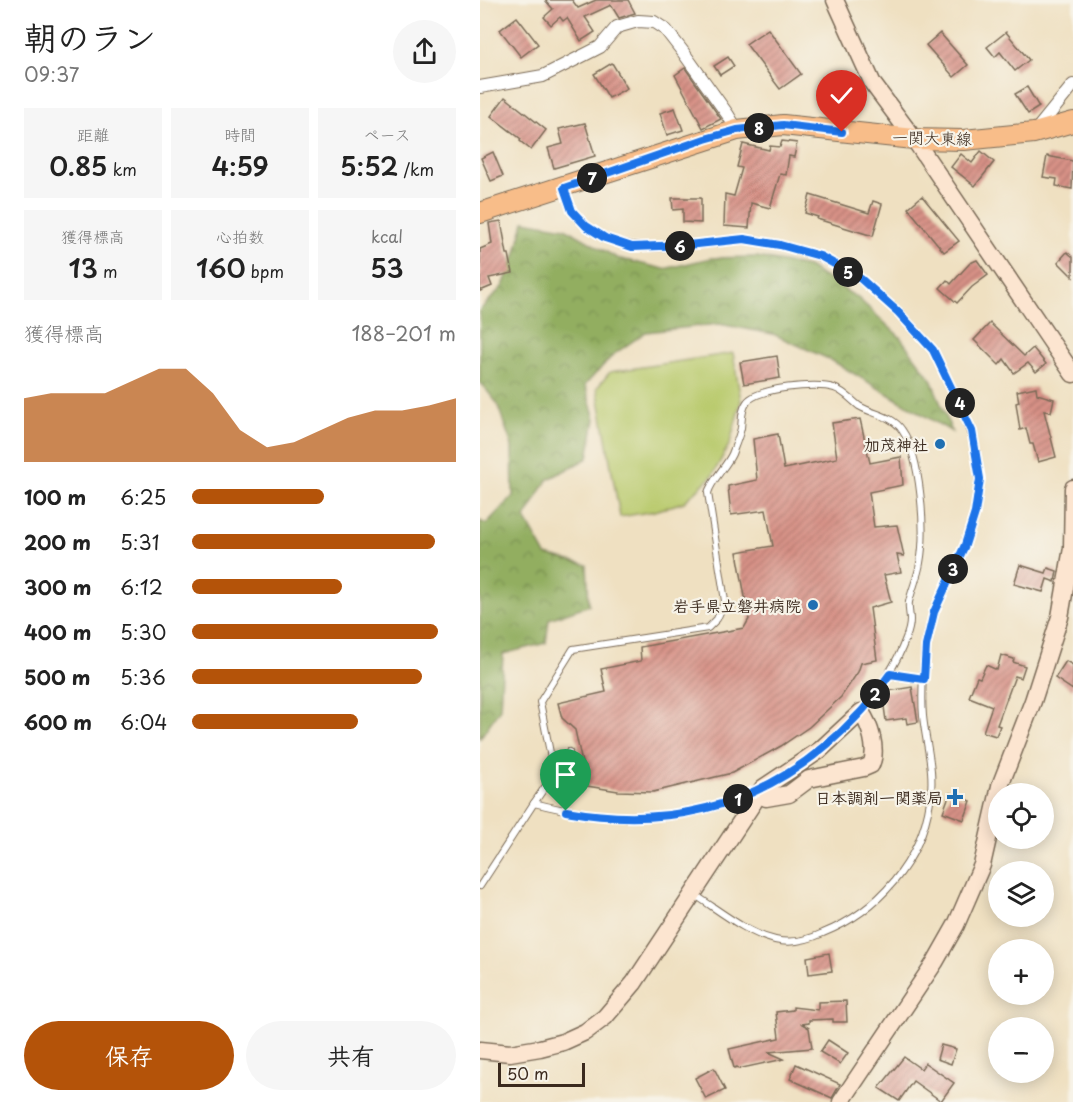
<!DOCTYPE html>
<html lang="ja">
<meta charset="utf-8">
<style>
:root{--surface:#fff;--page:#f6f6f6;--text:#222;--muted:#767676;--accent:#b45309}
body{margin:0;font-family:"Playpen Sans","Klee One",sans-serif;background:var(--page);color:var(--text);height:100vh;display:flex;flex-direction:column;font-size:22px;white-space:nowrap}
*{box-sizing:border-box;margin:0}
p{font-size:20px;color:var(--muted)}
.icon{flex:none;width:33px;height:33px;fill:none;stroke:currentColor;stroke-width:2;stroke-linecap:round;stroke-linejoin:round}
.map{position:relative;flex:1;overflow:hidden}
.side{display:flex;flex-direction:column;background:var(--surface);width:480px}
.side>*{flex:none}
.buttons{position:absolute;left:508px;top:783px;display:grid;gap:12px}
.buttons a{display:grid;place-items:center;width:66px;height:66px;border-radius:50%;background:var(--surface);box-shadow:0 3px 15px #0003;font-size:30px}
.scale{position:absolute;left:18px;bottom:15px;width:87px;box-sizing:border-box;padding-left:6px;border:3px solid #3b2a1e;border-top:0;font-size:16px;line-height:21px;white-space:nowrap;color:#3b2a1e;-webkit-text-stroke:4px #f7f3e8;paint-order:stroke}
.pin{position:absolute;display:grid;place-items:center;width:51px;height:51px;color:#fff;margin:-62px -26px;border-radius:50% 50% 50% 0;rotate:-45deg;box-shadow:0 0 6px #0007}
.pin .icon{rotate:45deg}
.km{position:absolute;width:30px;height:30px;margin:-15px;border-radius:50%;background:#222;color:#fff;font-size:16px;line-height:30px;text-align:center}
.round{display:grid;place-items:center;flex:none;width:63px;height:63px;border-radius:32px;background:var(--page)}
.head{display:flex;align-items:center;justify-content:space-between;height:102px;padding:0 24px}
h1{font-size:33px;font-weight:600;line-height:45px}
.metrics{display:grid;grid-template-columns:repeat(3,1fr);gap:9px;height:102px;padding:6px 24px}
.metrics div{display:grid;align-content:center;border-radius:0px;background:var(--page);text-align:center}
.metrics b{font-size:26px;font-weight:600}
.metrics small{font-size:16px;font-weight:400}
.metrics p{font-size:16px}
.chart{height:168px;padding:12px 24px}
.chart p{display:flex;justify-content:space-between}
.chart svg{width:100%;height:108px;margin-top:6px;fill:var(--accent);opacity:.7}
.primary-button{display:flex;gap:12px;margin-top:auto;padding:12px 24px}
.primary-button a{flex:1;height:69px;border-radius:36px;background:var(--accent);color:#fff;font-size:24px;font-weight:600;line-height:69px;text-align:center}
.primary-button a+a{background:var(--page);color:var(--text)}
ul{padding:0 24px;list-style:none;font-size:20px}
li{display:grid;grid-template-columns:96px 72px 1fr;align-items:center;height:45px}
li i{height:15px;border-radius:8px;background:var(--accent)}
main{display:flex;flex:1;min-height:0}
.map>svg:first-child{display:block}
.green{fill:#b9ca6d;stroke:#7a7a46;stroke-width:1.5}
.forest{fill:url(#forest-crowns);stroke:#666c3f;stroke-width:1.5}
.building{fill:url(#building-hatch)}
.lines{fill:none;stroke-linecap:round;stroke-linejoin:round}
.lane-casing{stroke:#7a6a57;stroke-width:8}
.street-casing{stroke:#7a6a57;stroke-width:14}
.secondary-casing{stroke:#7a6a57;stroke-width:19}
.primary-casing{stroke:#7a6a57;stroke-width:22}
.lane{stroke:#fff;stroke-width:6}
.street{stroke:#fff;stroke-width:12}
.secondary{stroke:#fce5d0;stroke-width:16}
.primary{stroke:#f8bd89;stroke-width:20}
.route-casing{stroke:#fff;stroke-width:12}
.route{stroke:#1a73e8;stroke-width:8}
.poi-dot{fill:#1f6fb2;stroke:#f7f3e8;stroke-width:2}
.labels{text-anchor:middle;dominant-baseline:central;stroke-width:4.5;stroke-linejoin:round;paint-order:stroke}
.street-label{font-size:16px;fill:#3b2a1e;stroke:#f7f3e8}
.poi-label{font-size:16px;font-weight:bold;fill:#3b2a1e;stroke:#f7f3e8;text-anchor:end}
</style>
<main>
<section class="side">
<div class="head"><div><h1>朝のラン</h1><p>09:37</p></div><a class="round"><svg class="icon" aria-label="share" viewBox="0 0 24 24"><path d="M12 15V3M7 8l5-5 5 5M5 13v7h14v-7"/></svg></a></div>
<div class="metrics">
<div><p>距離</p><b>0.85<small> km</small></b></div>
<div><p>時間</p><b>4:59</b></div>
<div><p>ペース</p><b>5:52<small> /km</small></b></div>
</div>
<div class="metrics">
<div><p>獲得標高</p><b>13<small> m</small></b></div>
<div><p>心拍数</p><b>160<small> bpm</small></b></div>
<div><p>kcal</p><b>53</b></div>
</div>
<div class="chart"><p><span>獲得標高</span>188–201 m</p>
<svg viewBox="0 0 160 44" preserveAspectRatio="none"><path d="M0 44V18L10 16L20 16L30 16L40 11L50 6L60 6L70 16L80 31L90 38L100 36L110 31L120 26L130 23L140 23L150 21L160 18V44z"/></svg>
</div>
<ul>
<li><b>100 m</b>6:25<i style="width:50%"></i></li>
<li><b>200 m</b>5:31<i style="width:92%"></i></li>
<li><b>300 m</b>6:12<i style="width:57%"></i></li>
<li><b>400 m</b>5:30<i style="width:93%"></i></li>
<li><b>500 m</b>5:36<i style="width:87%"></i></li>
<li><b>600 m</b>6:04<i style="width:63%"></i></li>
</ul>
<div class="primary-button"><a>保存</a><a>共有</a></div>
</section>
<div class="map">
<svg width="593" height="1102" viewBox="0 0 593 1102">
<defs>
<pattern id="forest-crowns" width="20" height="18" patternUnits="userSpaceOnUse" patternTransform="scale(1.5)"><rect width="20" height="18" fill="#92ae60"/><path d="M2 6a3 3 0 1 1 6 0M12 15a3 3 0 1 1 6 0" fill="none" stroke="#788e4f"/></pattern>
<pattern id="building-hatch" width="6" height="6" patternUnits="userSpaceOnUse" patternTransform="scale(1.5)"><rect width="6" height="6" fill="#d79186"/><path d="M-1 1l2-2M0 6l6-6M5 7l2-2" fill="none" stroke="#b0776d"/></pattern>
</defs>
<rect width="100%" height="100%" fill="#f7f3e8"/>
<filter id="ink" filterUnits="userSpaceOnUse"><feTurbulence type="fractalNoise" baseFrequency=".0167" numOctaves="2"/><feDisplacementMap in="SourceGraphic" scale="12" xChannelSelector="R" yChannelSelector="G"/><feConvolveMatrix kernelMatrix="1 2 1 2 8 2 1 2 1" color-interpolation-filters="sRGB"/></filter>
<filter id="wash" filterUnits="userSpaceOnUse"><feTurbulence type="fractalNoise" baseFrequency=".008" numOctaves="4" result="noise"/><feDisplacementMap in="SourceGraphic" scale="24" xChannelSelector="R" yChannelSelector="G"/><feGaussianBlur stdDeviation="1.35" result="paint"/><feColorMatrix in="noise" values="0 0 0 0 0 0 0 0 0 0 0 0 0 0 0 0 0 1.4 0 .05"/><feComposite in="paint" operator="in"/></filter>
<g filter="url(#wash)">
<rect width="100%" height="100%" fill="#efe0c1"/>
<path class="green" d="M253,353L261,401L250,443L232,476L204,502L175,511L140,517L117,388L130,372Z"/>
<path class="forest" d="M44,221L85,228L137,258L184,269L231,258L277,257L328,267L378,298L420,337L451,379L472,432L351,360L293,334L239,324L166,332L133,355L105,385L115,419L108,458L67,480L45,518L66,555L107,565L109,605L69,619L66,643L23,654L20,709L0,738V521L6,524L33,496L32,446L17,403L0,382V310L23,286L36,253Z"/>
<g id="blocks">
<g class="building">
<path d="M65,0H92L98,8L116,0H148L155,13L139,18L131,5L105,17L115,32L101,41L87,18L83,21L80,17L71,25L64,17L73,9Z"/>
<path d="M37,17L58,44L41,57L20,30Z"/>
<path d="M288,29L321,74L300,89L266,44Z"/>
<path d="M526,32L549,60L535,71L520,52L515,57L507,47Z"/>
<path d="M460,33L488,65L474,77L446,45Z"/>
<path d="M248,57L254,66L240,75L234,66Z"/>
<path d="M132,63L147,88L129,98L114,74Z"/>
<path d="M205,68L241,119L223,128L195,75Z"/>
<path d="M350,77L378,81L375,100L347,97Z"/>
<path d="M547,87L559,107L548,114L535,94Z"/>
<path d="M25,97L66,130L51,150L40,141L41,139L11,116Z"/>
<path d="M195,108L203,130L187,135L180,113Z"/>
<path d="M105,123L115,156L74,168L68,148L83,144L79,129Z"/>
<path d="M302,141L317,143L314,157L309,156L306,175L300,174L290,208L271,203L269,228L244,226L245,194L254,196L262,168L257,167L263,144L289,150L290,146L300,147Z"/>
<path d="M501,151L514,162L495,186L471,167L481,154L492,163Z"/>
<path d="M13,152L23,176L11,181L1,158Z"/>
<path d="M567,156L593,161L592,189L576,186L577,179L563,177Z"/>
<path d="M330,195L389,213L393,201L402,204L393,236L337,219L338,217L325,213Z"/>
<path d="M442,196L479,241L464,252L428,208Z"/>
<path d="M192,198H221V223L203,222V209L193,210Z"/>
<path d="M21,221L27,254H29L33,273L9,278L12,286L0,291V249L12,244L9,223Z"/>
<path d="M587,252L593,257V277L578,262Z"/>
<path d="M497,260L508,275L492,287L477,303L460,288L467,280L471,284L490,263Z"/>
<path d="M510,323L544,356L553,348L566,364L556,372L548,363L534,373L524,359L519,365L494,340Z"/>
<path d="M297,356L300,378L264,384L260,362Z"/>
<path d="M556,387L557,394L574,399L571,412L564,411L576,457L558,462L553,444H550L546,428L540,430L536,403L539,402L537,391Z"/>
<path d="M380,419L390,463L421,457L423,485L389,492L394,527L417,525L424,556L417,555L421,572L404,575L411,602L390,608L397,660L381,663L378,672L361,697L329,727L301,746L252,773L173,792L138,791L107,786L95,730L82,718L78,703L126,692L121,669L161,661L160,647L264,628L269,619L257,552L293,546L286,510L251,515L248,486L277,480L273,439L298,434L304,469L357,458L352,423Z"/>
<path d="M540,565L566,573L568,568L577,571L575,582L567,579L563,592L534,584Z"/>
<path d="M521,655L534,659L533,662L545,666L541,678L535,676L517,725L520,726L516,736L503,732L512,706L489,697L497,677L500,678L506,665L517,670Z"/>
<path d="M586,661L593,665V690L575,678Z"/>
<path d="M432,687L438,722L427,724L426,718L406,721L402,692Z"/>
<path d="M470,793L491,801L484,820L463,812Z"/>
<path d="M349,953L352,971L329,974L327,957Z"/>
<path d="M366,1001L367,1022H353V1019L329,1020V1023L322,1024L329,1028L332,1048L288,1052L304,1059L258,1069L257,1067L254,1068L249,1049L299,1038L296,1012L313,1010V1007L338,1010V1002Z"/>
<path d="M348,1040L368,1053L360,1064L340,1052Z"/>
<path d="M461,1045L476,1049L471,1064L457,1059Z"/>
<path d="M424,1057L441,1069L445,1063L474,1083L461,1101L433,1081L419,1101L399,1088Z"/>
<path d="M316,1064L360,1084L352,1098L310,1079Z"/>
<path d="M234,1068L245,1090L226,1099L215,1078Z"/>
</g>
</g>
</g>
<g filter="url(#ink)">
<use href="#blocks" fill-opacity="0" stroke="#7a6a57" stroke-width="1.5"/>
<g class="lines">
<g class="lane-casing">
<g id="lane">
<path d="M84,188C86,196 88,205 92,211C98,220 107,227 115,232C152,254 194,247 235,243C245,241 256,239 266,240C277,240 291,243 302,245C364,260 412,298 451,348C459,359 465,374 471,386C500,440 509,487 485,545C471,580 450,610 445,648C443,670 441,694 443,716C446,746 455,770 450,801C441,862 398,911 343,933C328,940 311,944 295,940C266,933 240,911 215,895"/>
<path d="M410,674L444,679"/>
<path d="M74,773L60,702L93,649L228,628L237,619L245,601L228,493C231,481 246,467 252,454C255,446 259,437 261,428C262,420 261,410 267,402C277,388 337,382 354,388C364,391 371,400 379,406C394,415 412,415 422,430C441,457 446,531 440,563C438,576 432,589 429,602C428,608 430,614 430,620C430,626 428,633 426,638C415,668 400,687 382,711"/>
<path d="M54,803L89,752"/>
<path d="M0,886L54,803C131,823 202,825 276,792"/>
</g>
</g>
<g class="street-casing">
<g id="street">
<path d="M0,87L63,76L120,47L137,27L158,21L174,22L186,30L203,52L248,115L257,130"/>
<path d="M554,133L593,85"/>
</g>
</g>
<g class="secondary-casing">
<g id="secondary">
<path d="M355,0L393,84L434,139L593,374"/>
<path d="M0,1050L30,1053L60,1048L83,1042L105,1032L125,1017L154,983L283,788L340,750L381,712C390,725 398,749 391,765L384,768L329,779L309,794L286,798L283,788"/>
<path d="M361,1102L455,962L476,925L502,865L520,786L553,701L580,617L592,548L593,488"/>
</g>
</g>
<g class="primary-casing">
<path id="primary" d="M0,213L257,130L303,125L434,139L484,140L554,133L593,122"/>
</g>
<use href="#lane" class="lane"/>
<use href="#street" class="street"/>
<use href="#secondary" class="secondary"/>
<use href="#primary" class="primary"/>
</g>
</g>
<g class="lines" filter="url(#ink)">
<g class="route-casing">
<path id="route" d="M86,811C202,832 299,800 379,714C391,702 400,687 410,674L444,679L446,646L454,612L485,545L495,513L500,479L492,431L453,350L418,312L381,279L340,256L300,245L264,239L208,245L152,247L125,238L106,226L92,211L84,188L225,139L257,130L303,125L362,132"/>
</g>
<use href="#route" class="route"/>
</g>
<g class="poi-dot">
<circle cx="460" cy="444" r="6"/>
<circle cx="333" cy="605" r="6"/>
<path d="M472 788h6v6h6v6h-6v6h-6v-6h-6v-6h6z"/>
</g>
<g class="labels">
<g class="street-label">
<text transform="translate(452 137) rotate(1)">一関大東線</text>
</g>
<g class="poi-label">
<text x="448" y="444">加茂神社</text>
<text x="321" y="605">岩手県立磐井病院</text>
<text x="463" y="797">日本調剤一関薬局</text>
</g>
</g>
</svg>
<div class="buttons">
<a><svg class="icon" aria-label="locate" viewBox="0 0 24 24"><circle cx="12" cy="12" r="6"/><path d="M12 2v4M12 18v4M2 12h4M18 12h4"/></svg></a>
<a><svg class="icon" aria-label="layers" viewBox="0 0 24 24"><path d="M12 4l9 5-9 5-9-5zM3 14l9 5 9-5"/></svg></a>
<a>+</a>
<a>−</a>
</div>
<div class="scale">50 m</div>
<div class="pin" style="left:86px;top:811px;background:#1e9e55"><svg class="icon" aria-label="arrive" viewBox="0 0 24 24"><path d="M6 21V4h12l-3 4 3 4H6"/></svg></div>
<div class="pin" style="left:362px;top:132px;background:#d93025"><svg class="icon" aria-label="check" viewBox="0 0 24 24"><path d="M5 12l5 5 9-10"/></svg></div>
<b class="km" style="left:258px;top:799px">1</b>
<b class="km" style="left:395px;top:694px">2</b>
<b class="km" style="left:473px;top:569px">3</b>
<b class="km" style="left:480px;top:403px">4</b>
<b class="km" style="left:368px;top:272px">5</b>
<b class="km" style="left:200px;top:246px">6</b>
<b class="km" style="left:112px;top:178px">7</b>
<b class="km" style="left:279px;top:128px">8</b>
</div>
</main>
